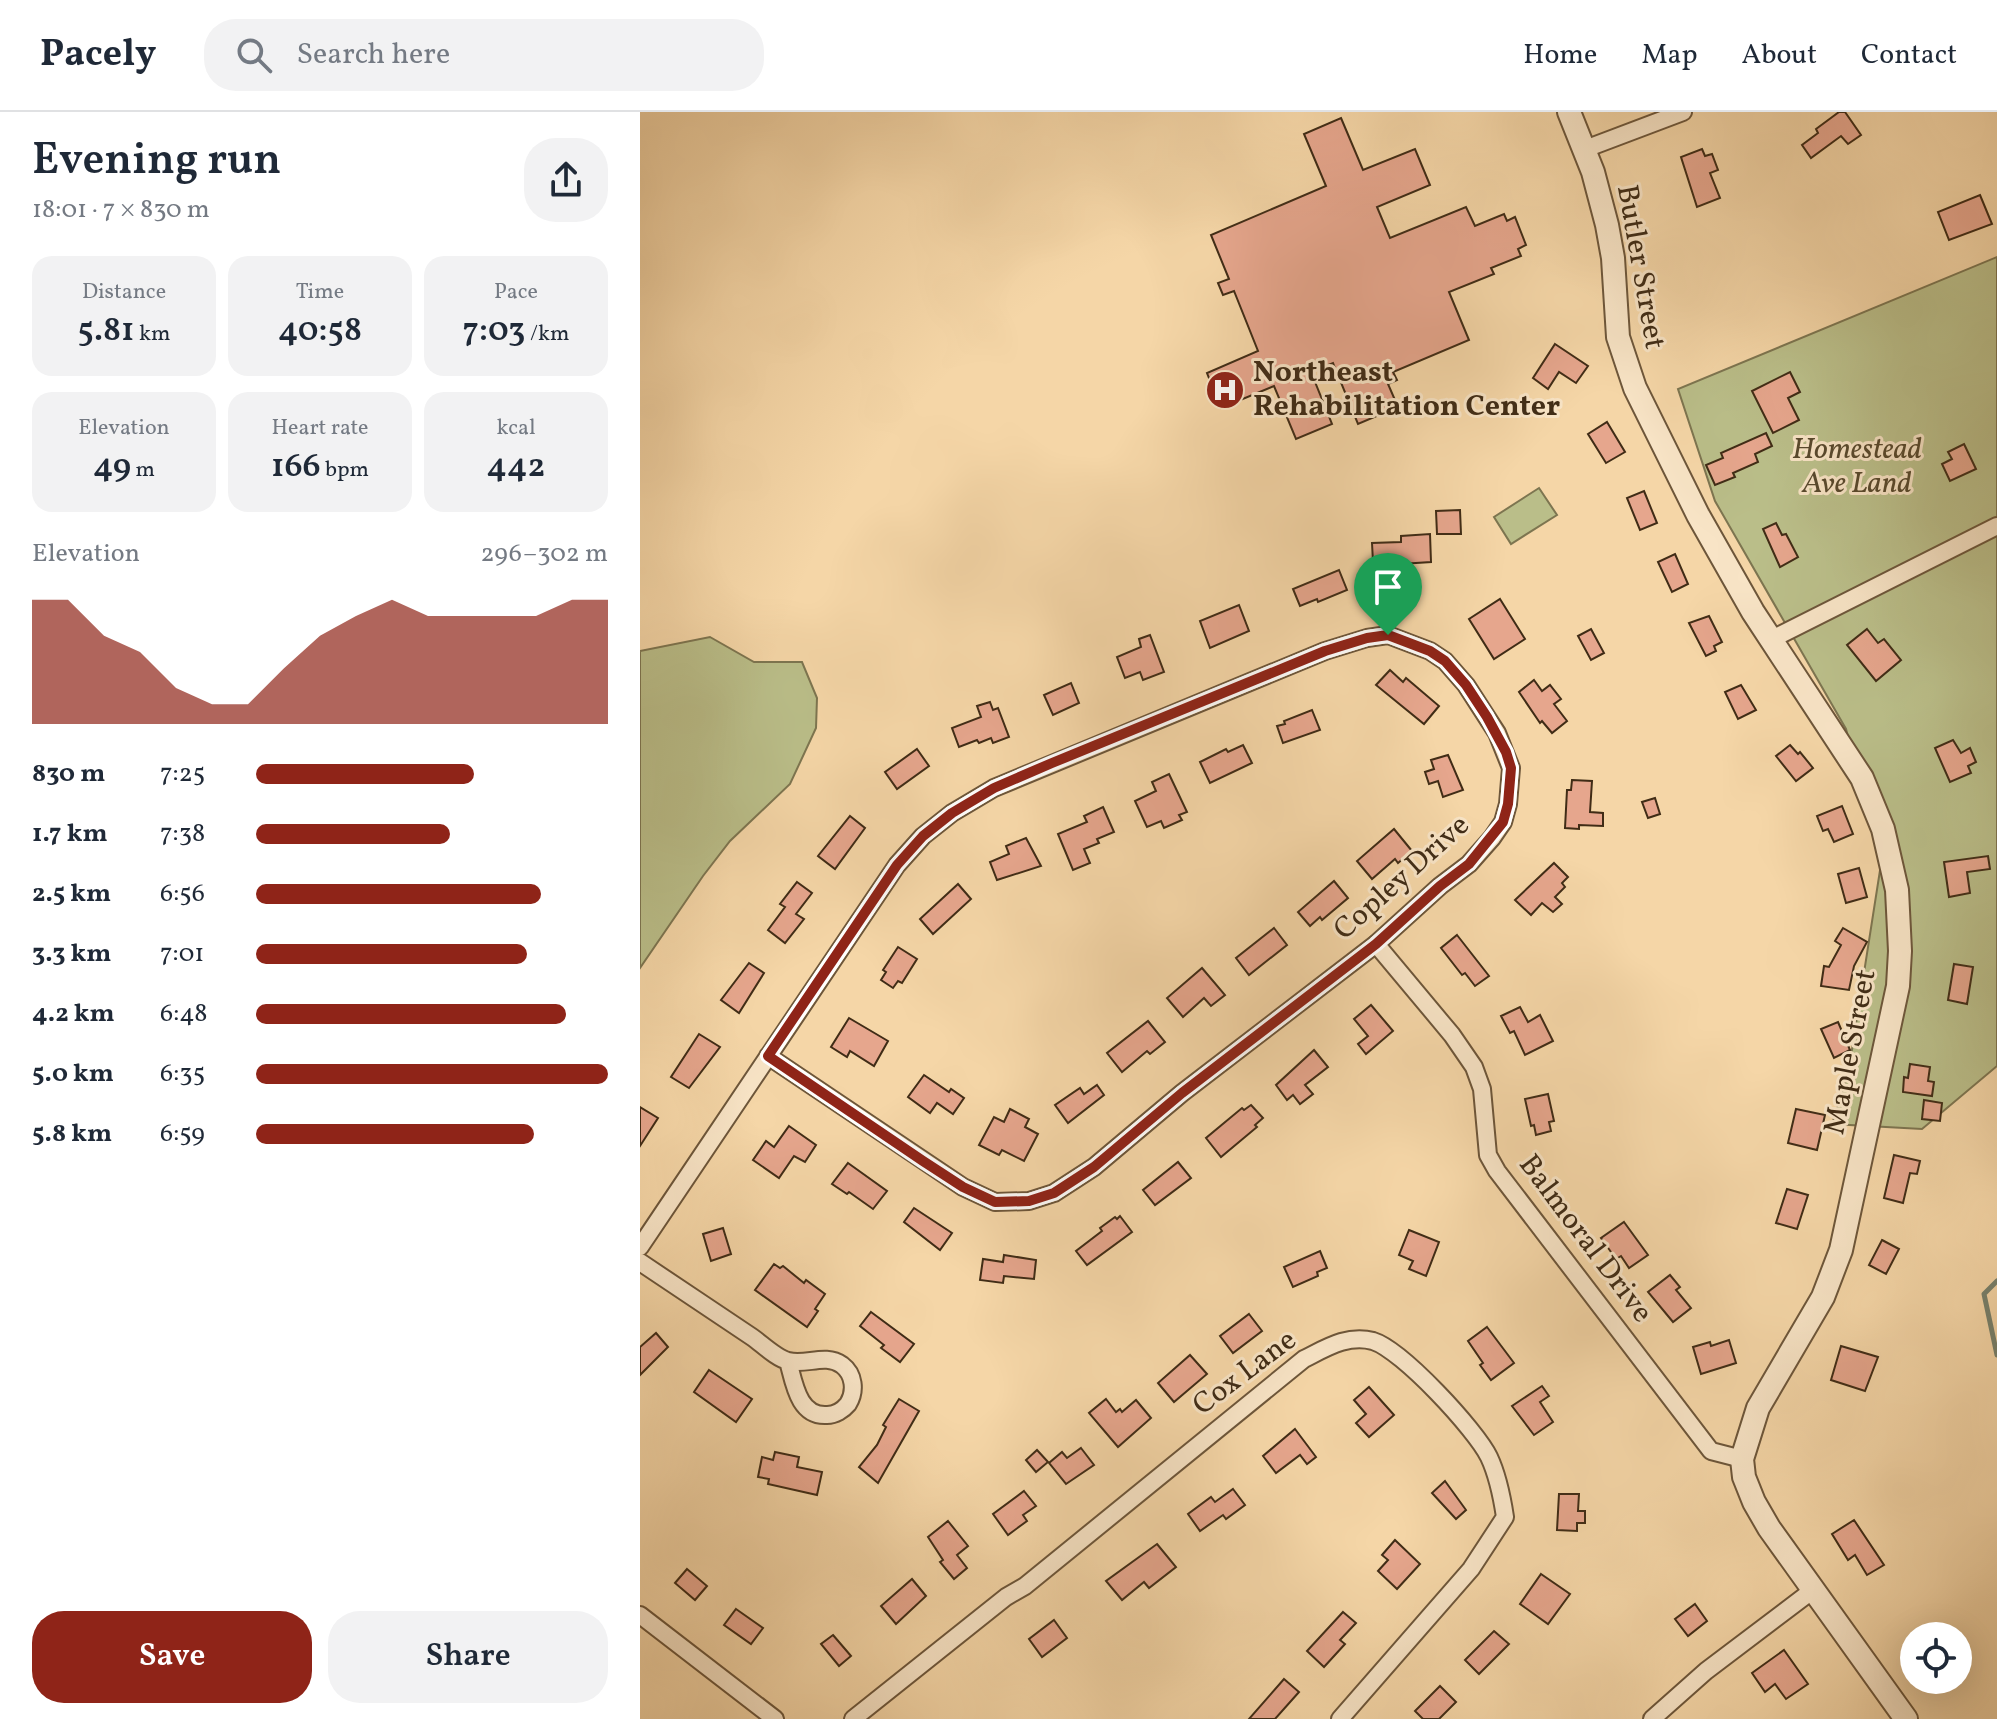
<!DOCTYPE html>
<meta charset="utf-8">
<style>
:root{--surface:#fff;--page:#f2f2f3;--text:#1f2937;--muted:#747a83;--line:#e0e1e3;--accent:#8f2418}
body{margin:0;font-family:Vollkorn,serif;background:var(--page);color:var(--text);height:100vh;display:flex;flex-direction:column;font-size:30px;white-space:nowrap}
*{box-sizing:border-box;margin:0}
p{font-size:26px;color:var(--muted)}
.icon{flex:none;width:44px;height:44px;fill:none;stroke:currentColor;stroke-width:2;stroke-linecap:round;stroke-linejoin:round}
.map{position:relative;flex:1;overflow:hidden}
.details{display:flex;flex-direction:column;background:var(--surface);width:640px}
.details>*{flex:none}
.tools{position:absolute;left:1260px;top:1510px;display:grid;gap:16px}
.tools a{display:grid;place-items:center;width:72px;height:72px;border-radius:50%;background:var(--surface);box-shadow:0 8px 32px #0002;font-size:40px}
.pin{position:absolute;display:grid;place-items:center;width:68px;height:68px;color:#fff;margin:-82px -34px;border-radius:50% 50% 50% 0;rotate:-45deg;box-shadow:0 0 8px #0007}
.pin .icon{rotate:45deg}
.round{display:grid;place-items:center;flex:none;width:84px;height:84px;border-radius:32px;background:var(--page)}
.summary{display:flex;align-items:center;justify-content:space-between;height:136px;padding:0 32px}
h1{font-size:44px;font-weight:600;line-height:60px}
.stats{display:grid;grid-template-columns:repeat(3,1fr);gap:12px;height:136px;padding:8px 32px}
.stats div{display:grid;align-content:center;border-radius:20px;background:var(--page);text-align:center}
.stats b{font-size:34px;font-weight:600}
.stats small{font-size:22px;font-weight:400}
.stats p{font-size:22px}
.chart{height:224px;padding:16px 32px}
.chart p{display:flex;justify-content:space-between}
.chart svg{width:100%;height:144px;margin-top:8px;fill:var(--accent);opacity:.7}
.button{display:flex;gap:16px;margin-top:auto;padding:16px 32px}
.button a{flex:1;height:92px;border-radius:32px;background:var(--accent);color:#fff;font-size:32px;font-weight:600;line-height:92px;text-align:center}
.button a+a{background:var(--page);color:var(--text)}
ul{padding:0 32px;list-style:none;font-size:26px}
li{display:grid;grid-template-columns:128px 96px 1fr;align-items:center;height:60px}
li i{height:20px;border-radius:10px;background:var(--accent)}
header{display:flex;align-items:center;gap:48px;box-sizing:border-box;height:112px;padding:0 40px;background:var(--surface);border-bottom:2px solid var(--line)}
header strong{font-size:38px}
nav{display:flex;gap:44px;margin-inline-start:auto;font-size:28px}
.search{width:560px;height:72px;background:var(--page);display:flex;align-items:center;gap:20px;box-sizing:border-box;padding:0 28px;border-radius:32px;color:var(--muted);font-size:30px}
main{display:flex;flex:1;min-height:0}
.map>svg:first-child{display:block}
.green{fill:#babe89;stroke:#7d7550;stroke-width:2}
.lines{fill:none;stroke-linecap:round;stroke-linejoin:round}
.stream{stroke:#77816d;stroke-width:5}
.building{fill:#e6a68d;stroke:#402c16;stroke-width:2}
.minor-casing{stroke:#6d563a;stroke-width:20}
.tertiary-casing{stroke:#6d563a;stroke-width:26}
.minor{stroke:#f8e4c6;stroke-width:16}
.tertiary{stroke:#f8e4c6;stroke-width:22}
.route-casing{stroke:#fff;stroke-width:16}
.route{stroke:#8f2418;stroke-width:10}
.labels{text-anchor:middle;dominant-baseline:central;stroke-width:6;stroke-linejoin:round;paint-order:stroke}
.street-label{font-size:30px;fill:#402c16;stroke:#f8e4c6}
.poi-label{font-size:30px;font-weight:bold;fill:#402c16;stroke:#f8e4c6;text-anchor:start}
.park-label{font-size:30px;font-style:italic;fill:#58492d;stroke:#f8e4c6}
</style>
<header>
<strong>Pacely</strong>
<div class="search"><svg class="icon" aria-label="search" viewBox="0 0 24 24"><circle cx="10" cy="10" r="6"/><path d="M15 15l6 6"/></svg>Search here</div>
<nav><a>Home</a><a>Map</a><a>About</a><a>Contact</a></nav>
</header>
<main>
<section class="details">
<div class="summary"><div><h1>Evening run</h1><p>18:01 · 7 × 830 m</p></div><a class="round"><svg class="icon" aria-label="share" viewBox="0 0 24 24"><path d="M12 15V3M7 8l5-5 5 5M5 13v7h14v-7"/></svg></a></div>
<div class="stats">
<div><p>Distance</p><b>5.81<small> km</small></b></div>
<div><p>Time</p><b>40:58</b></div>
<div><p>Pace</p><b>7:03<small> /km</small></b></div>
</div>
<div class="stats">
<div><p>Elevation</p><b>49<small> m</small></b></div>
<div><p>Heart rate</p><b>166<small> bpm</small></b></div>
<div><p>kcal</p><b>442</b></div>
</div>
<div class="chart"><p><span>Elevation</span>296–302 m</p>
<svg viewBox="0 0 160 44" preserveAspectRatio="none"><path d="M0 44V6L10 6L20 17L30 22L40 33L50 38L60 38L70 27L80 17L90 11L100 6L110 11L120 11L130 11L140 11L150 6L160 6V44z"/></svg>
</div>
<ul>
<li><b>830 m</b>7:25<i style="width:62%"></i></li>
<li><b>1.7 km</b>7:38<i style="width:55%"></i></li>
<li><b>2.5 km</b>6:56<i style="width:81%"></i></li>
<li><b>3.3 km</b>7:01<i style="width:77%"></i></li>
<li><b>4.2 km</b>6:48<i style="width:88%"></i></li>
<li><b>5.0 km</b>6:35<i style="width:100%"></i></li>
<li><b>5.8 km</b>6:59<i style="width:79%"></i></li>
</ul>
<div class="button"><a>Save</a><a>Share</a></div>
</section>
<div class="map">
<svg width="1357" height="1607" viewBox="0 0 1357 1607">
<rect width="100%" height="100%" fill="#f5d6a7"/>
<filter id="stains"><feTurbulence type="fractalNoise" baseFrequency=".0025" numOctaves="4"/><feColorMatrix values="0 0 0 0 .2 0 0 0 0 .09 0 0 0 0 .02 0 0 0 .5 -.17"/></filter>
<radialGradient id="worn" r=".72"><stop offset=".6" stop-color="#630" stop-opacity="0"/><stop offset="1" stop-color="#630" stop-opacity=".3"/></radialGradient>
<g class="green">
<path d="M1357,145V954L1282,1017L1192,1012L1208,963L1241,752L1206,617L1075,389L1038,277Z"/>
<path d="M899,376L917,403L871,432L854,405Z"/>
<path d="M70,525L114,550H162L177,586L176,616L150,672L90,729L63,764L0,856V539Z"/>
</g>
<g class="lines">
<path class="stream" d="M1357,1169L1344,1182L1357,1243"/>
</g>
<g class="building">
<path d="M1199,0H1205L1221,23L1208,32L1201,24L1171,46L1162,33L1178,21L1176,17Z"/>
<path d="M701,6L723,58L775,37L790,73L737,95L750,126L826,95L835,114L864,102L867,109L875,105L886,133L878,137L881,144L851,156L854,162L809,180L829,228L753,260L757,268L748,272L758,295L718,312L693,251L671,260L692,312L656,327L634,274L581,296L567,261L618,239L594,179L583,183L578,171L589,167L571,123L686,74L664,22Z"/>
<path d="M1062,37L1065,44L1072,42L1078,58L1070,61L1080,86L1057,95L1041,45Z"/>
<path d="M1340,83L1352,112L1309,128L1298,100Z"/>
<path d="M915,232L948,254L936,271L919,260L908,277L893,266Z"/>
<path d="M1150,260L1160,280L1148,286L1159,308L1133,321L1112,279Z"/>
<path d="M967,310L985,340L966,351L948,322Z"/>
<path d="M1126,321L1132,334L1115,342L1118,350L1093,361L1095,365L1075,373L1066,353L1083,346L1081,341Z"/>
<path d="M1324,332L1336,357L1310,369L1302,352L1312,347L1308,340Z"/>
<path d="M1004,379L1017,411L1000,418L987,386Z"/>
<path d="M820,398L821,422H797L796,399Z"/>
<path d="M1136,411L1142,423L1146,422L1158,445L1140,455L1123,417Z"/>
<path d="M790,422L791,450L745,453V449L733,450L732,431L761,430V424Z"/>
<path d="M1035,442L1048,472L1032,480L1018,450Z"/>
<path d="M699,458L707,478L678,490L677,487L660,494L653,477Z"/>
<path d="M860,487L885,527L854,547L829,507Z"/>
<path d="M599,493L609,519L570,536L560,509Z"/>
<path d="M1069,504L1082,530L1074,534L1076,539L1066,544L1049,511Z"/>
<path d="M951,517L964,541L951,548L938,524Z"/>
<path d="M1227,517L1238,531L1244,527L1261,548L1236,569L1207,533Z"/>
<path d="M510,523L524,560L503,568L500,560L485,566L477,545L501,535L499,527Z"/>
<path d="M750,558L763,570L766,566L799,594L784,612L736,573Z"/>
<path d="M894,568L902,579L910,573L921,587L914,592L927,609L912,621L902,609L900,611L879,580Z"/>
<path d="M431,571L439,591L413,603L404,583Z"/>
<path d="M1101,573L1116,598L1098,607L1085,580Z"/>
<path d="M350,590L353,598L358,596L369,625L353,631L351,626L339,631L337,628L319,635L312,616L341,605L337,594Z"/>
<path d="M672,598L680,618L643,631L637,614L645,612L644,609Z"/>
<path d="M1313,628L1321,641L1330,636L1336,650L1328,654L1331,661L1310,670L1295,636Z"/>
<path d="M603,633L612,651L570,671L560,650L586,637L588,640Z"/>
<path d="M1150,633L1158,642L1160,640L1173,656L1156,669L1136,644Z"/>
<path d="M277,637L289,654L257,677L245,660Z"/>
<path d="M808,643L823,678L803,685L798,669L789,672L785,660L794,657L791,648Z"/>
<path d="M529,662L547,700L539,703L542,708L524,716L521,709L507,715L495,689L516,679L512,670Z"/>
<path d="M932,668L952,669L950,700L963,701V714L939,713V717L925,716L927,678H931Z"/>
<path d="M1015,686L1020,702L1008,706L1002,690Z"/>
<path d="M1202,694L1213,722L1194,730L1188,717L1183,719L1177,704Z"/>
<path d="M463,695L474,720L457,727L459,731L444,737L450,751L433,758L418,722L447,710L444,704Z"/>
<path d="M210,704L225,716L195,757L178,744Z"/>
<path d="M754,717L772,739L758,751L755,747L732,767L717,749Z"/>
<path d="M386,726L401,754L357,768L350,750L369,742L366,734Z"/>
<path d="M1348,744L1350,757L1327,760L1330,781L1309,785L1304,750Z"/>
<path d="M914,751L928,765L922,771L925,775L915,785L922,792L913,800L902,791L891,803L875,788Z"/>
<path d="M1219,756L1227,785L1206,791L1198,762Z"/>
<path d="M694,769L708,786L682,808L680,805L670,814L658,800Z"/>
<path d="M157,770L172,781L156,802L164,807L145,831L128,818L145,795L140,792Z"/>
<path d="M318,772L331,787L293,822L280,807Z"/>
<path d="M634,816L647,833L609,863L596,846Z"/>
<path d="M1203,816L1227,830L1214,854L1209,878L1181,874L1184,854L1189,855L1201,833L1195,829Z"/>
<path d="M817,823L849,864L835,874L825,861L822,863L801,836Z"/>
<path d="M258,835L277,847L262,871L258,869L253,876L241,868L246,860L243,858Z"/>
<path d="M109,851L124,861L99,901L81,888Z"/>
<path d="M1314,852L1333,855L1327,892L1308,888Z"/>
<path d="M562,856L585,883L571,894L564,886L543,905L527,886Z"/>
<path d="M731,893L753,919L726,942L718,932L728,924L714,907Z"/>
<path d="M880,895L888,910L900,903L913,929L885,943L874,919L870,921L861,904Z"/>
<path d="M209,906L248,929L234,954L210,939L207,945L191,935Z"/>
<path d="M508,909L525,930L510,942L507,939L482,960L467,941Z"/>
<path d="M1198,910L1210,938L1194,946L1181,917Z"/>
<path d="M59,922L80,935L49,976L31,965Z"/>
<path d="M674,938L688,955L665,973L673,982L660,992L653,983L647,988L636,973Z"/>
<path d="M1270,952L1290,955L1288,969L1294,970L1292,984L1263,980L1264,965L1268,966Z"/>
<path d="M284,963L309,980L311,977L324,986L313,1002L297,991L290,1001L268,985Z"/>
<path d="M457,973L464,983L428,1011L415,993L440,976L444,982Z"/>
<path d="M908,982L914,1009L909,1010L911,1019L896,1023L894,1013L891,1014L885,987Z"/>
<path d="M1284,988L1302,991L1300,1009L1282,1007Z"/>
<path d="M611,993L623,1006L615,1013L617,1015L581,1045L566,1026L602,996L604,998Z"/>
<path d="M0,995L18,1006L0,1034Z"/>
<path d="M370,997L389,1007L385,1015L398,1022L384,1049L362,1038L359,1043L339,1033L354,1005L364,1010Z"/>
<path d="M1156,997L1185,1003L1177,1038L1148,1031Z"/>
<path d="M149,1014L176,1033L165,1050L154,1044L139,1066L113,1048L126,1029L134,1035Z"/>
<path d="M1254,1043L1280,1049L1277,1062L1270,1061L1263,1091L1244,1086Z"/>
<path d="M538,1050L551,1066L515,1093L503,1078Z"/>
<path d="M208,1051L247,1079L233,1097L209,1080L207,1082L192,1072Z"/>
<path d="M1147,1077L1168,1083L1157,1117L1136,1111Z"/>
<path d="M274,1096L312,1121L300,1138L264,1110Z"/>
<path d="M480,1104L492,1120L447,1153L436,1139L462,1119L460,1116L475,1105L477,1107Z"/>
<path d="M984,1110L1008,1143L989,1156L981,1144L976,1147L961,1126Z"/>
<path d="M83,1116L91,1142L71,1149L63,1122Z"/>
<path d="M769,1118L799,1130L786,1164L769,1157L773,1149L759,1143Z"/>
<path d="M1242,1128L1259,1137L1246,1162L1229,1153Z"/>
<path d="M680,1139L687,1156L677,1160L678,1164L653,1175L644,1155Z"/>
<path d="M364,1143L396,1148L394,1167L364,1164L363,1171L340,1168L343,1147L363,1150Z"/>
<path d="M134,1152L140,1156L143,1154L164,1171L166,1168L185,1182L175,1197L178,1199L167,1215L115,1178Z"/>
<path d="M1030,1163L1040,1175L1036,1178L1051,1196L1033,1210L1008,1180Z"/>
<path d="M231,1200L274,1232L260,1250L241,1236L244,1233L220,1214Z"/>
<path d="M609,1202L622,1219L593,1241L580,1224Z"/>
<path d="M847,1215L874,1251L851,1268L840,1253L843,1251L828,1229Z"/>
<path d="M16,1221L28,1235L0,1263V1235Z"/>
<path d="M1089,1228L1096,1251L1061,1262L1053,1235L1070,1230L1071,1234Z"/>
<path d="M1201,1234L1238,1245L1225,1279L1191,1268Z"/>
<path d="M550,1243L567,1262L534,1290L518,1271Z"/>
<path d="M69,1258L112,1287L96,1310L54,1280Z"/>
<path d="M902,1274L909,1284L900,1290L913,1310L894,1323L872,1294Z"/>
<path d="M729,1275L754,1303L729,1325L716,1311L726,1302L714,1288Z"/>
<path d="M259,1287L279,1299L238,1371L219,1355L237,1333L246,1315L243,1313Z"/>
<path d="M466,1287L476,1300L480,1297L482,1300L496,1288L511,1306L478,1335L449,1301Z"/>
<path d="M655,1317L676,1345L667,1352L660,1343L636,1361L623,1344Z"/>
<path d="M441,1336L454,1353L426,1372L409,1351L422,1340L427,1346Z"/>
<path d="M397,1338L408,1350L396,1360L386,1348Z"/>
<path d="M135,1340L159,1345L157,1355L182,1360L177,1383L128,1372L129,1367L118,1365L122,1345L133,1348Z"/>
<path d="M805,1369L826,1398L816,1407L792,1381Z"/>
<path d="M593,1377L605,1393L586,1407L583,1403L560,1419L548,1402L571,1385L575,1390Z"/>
<path d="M384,1379L396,1394L383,1403L387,1409L368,1423L353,1402Z"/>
<path d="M919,1382H939L938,1399H945V1411H937V1419L917,1418Z"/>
<path d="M1214,1408L1244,1453L1227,1463L1215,1443L1208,1448L1192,1422Z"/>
<path d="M308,1409L328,1434L317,1443L327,1456L314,1467L300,1450L303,1448L288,1425Z"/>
<path d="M755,1428L780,1452L757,1477L738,1459L748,1448L742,1443Z"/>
<path d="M517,1432L536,1455L509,1476L504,1470L482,1488L466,1469Z"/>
<path d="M47,1457L67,1474L55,1488L35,1471Z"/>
<path d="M901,1462L930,1482L908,1512L880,1492Z"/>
<path d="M272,1467L286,1484L256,1512L241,1494Z"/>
<path d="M1055,1492L1067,1509L1048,1524L1035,1507Z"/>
<path d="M96,1497L123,1516L111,1532L84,1513Z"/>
<path d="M703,1500L716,1511L700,1528L705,1532L684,1555L667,1539Z"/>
<path d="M414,1508L427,1526L402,1545L389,1527Z"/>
<path d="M854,1519L869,1532L839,1562L825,1548Z"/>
<path d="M193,1523L211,1544L199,1554L181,1532Z"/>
<path d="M1144,1538L1168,1572L1146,1587L1135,1572L1125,1580L1112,1561Z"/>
<path d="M644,1567L659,1580L635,1607H609Z"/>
<path d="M800,1574L816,1590L799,1607H783L775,1599Z"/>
</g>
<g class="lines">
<g class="minor-casing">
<g id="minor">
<path d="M945,37L1043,0"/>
<path d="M1130,528L1357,414"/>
<path d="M736,832L812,923L834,955L842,977L848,1043L857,1059L1071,1339L1102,1347"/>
<path d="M0,1135L257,753L283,724L312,701L354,676L685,539L727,526L748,523L790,539L805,549L826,573L857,621L871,656L868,692L863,710L852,726L829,752L800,774L736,832L542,981L454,1055L414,1081L389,1089L355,1090L323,1075L128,944"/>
<path d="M0,1150C37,1175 75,1200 112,1225C122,1232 136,1246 148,1249C166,1254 185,1241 202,1253C214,1262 216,1279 208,1292C203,1298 195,1303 187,1303C158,1305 154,1270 148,1249"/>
<path d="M0,1503L135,1607"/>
<path d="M213,1607L366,1485L385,1474L664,1247C686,1236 708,1222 733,1229C762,1238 836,1318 849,1345C858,1364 862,1385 865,1405L831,1457L700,1607"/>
<path d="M1012,1607L1066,1559L1173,1478"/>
</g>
</g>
<g class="tertiary-casing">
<path id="tertiary" d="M929,0L953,60L967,113L973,146L978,225L995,276L1058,403L1113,500L1222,666L1243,717L1257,778L1260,839L1258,874L1201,1138L1183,1185L1118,1296L1102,1347L1104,1365L1114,1390L1129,1416L1266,1607"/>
</g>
<use href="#minor" class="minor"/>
<use href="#tertiary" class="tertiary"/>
</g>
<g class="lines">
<g class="route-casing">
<path id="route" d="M748,523L790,539L805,549L826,573L847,605L866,640L871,656L868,692L863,710L829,752L800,774L736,832L542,981L454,1055L414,1081L389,1089L355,1090L323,1075L283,1049L128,944L257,753L283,724L312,701L354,676L412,651L685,539L727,526Z"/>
</g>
<use href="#route" class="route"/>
</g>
<defs>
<g id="hospital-disc" transform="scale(2)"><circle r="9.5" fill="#8f2418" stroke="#f8e4c6"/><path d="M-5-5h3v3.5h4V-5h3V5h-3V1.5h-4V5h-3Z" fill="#fff"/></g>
</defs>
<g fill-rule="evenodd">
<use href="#hospital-disc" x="585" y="278"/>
</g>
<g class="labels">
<g class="street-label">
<text transform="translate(1000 155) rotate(80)">Butler Street</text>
<text transform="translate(762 766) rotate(-42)">Copley Drive</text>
<text transform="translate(1211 940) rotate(-79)">Maple Street</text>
<text transform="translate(945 1127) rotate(53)">Balmoral Drive</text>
<text transform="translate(605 1261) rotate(-37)">Cox Lane</text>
</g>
<g class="poi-label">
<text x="613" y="261">Northeast<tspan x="613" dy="34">Rehabilitation Center</tspan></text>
</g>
<g class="park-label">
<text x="1217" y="338">Homestead<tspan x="1217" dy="34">Ave Land</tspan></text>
</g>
</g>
<rect width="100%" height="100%" filter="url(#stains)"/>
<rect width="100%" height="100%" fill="url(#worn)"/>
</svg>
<div class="tools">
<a><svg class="icon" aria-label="locate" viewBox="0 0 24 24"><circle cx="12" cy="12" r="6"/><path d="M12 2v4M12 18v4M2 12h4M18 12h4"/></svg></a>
</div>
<div class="pin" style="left:748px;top:523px;background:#1e9e55"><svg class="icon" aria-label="arrive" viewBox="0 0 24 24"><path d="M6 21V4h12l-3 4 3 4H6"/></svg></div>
</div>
</main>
